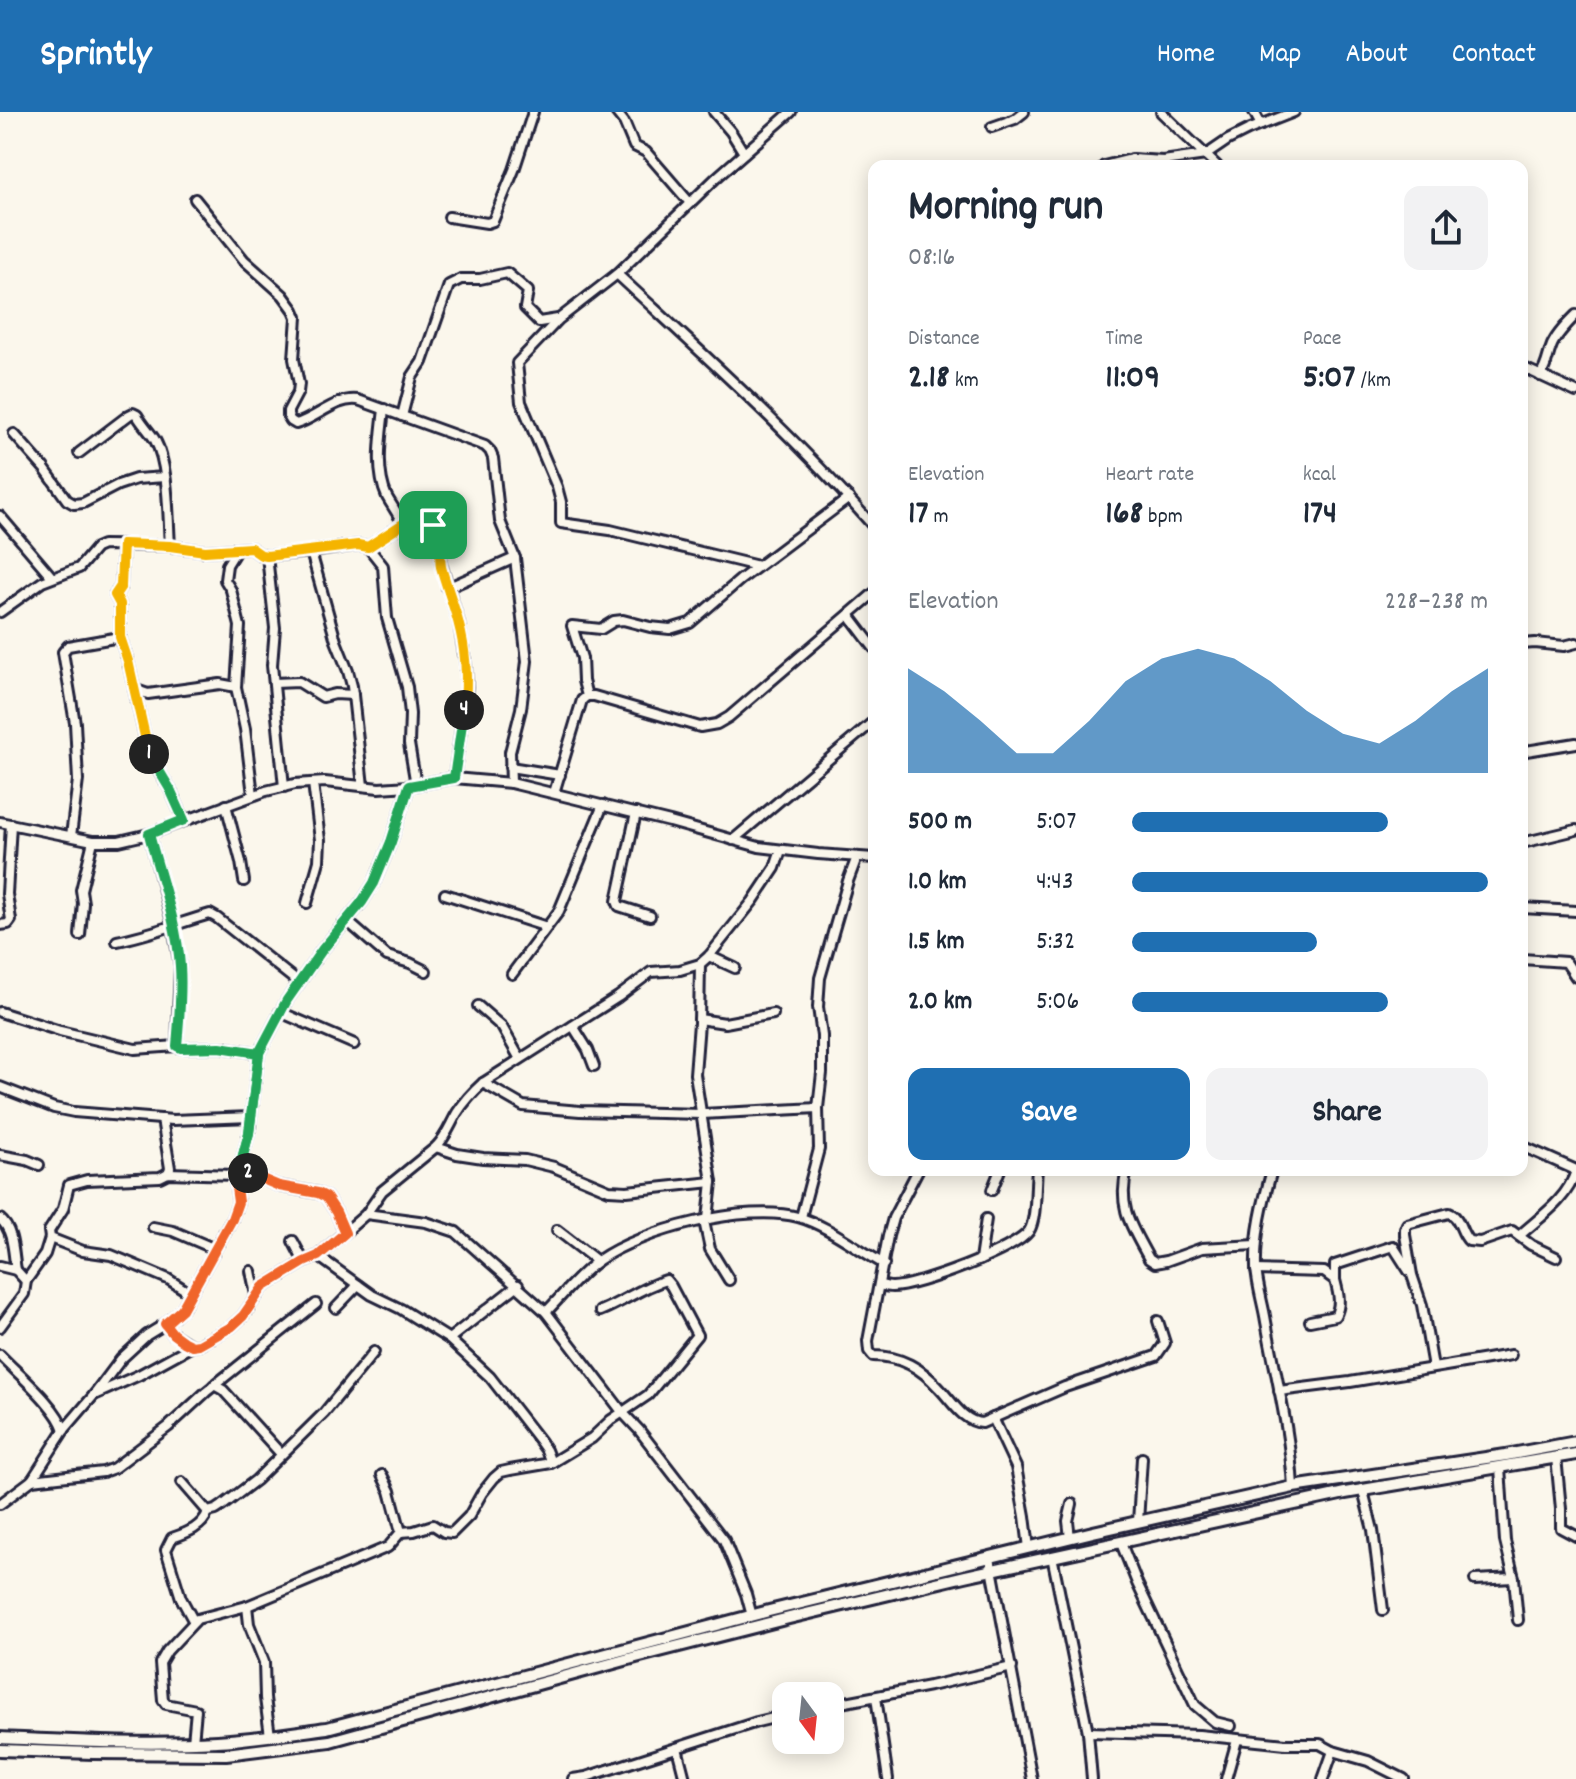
<!DOCTYPE html>
<meta charset="utf-8">
<style>
:root{--surface:#fff;--page:#f2f2f3;--text:#1f2937;--muted:#747a83;--accent:#1f6fb2}
body{margin:0;font-family:Dekko,sans-serif;background:var(--page);color:var(--text);height:100vh;display:flex;flex-direction:column;font-size:30px;white-space:nowrap}
*{box-sizing:border-box;margin:0}
p{font-size:26px;color:var(--muted)}
.icon{flex:none;width:44px;height:44px;fill:none;stroke:currentColor;stroke-width:2;stroke-linecap:round;stroke-linejoin:round}
.map{position:relative;flex:1;overflow:hidden}
.drawer{position:absolute;left:868px;top:48px;width:660px;height:1016px;display:flex;flex-direction:column;background:var(--surface);border-radius:16px;box-shadow:0 4px 20px #0003}
.drawer>*{flex:none}
.needle{width:52px;rotate:165deg}
.controls{position:absolute;left:772px;top:1570px;display:grid;gap:16px}
.controls a{display:grid;place-items:center;width:72px;height:72px;border-radius:16px;background:var(--surface);box-shadow:0 4px 20px #0003;font-size:40px}
.pin{position:absolute;display:grid;place-items:center;width:68px;height:68px;color:#fff;margin:-34px;border-radius:16px;box-shadow:0 4px 12px #0006}
.km{position:absolute;width:40px;height:40px;margin:-20px;border-radius:50%;background:#222;color:#fff;font-size:22px;line-height:40px;text-align:center}
.round{display:grid;place-items:center;flex:none;width:84px;height:84px;border-radius:16px;background:var(--page)}
.head{display:flex;align-items:center;justify-content:space-between;height:136px;padding:0 40px}
h1{font-size:44px;font-weight:700;line-height:60px}
.figures{display:grid;grid-template-columns:repeat(3,1fr);gap:12px;height:136px;padding:8px 40px}
.figures div{display:grid;align-content:center}
.figures b{font-size:34px;font-weight:700}
.figures small{font-size:22px;font-weight:400}
.figures p{font-size:22px}
.chart{height:224px;padding:16px 40px}
.chart p{display:flex;justify-content:space-between}
.chart svg{width:100%;height:144px;margin-top:8px;fill:var(--accent);opacity:.7}
.cta{display:flex;gap:16px;margin-top:auto;padding:16px 40px}
.cta a{flex:1;height:92px;border-radius:16px;background:var(--accent);color:#fff;font-size:32px;font-weight:700;line-height:92px;text-align:center}
.cta a+a{background:var(--page);color:var(--text)}
ul{padding:0 40px;list-style:none;font-size:26px}
li{display:grid;grid-template-columns:128px 96px 1fr;align-items:center;height:60px}
li i{height:20px;border-radius:10px;background:var(--accent)}
header{display:flex;align-items:center;gap:48px;box-sizing:border-box;height:112px;padding:0 40px;background:var(--accent);color:#fff}
header strong{font-size:38px}
nav{display:flex;gap:44px;margin-inline-start:auto;font-size:28px}
.map>svg:first-child{display:block}
.lines{fill:none;stroke-linecap:round;stroke-linejoin:round}
.minor-casing{stroke:#22223b;stroke-width:14}
.major-casing{stroke:#22223b;stroke-width:16}
.minor{stroke:#fbf7ec;stroke-width:8}
.major{stroke:#fbf7ec;stroke-width:10}
.split-1-casing{stroke:#fff;stroke-width:16}
.split-2-casing{stroke:#fff;stroke-width:16}
.split-3-casing{stroke:#fff;stroke-width:16}
.split-4-casing{stroke:#fff;stroke-width:16}
.split-5-casing{stroke:#fff;stroke-width:16}
.split-1{stroke:#f5b400;stroke-width:10}
.split-2{stroke:#22a559;stroke-width:10}
.split-3{stroke:#f0652b;stroke-width:10}
.split-4{stroke:#22a559;stroke-width:10}
.split-5{stroke:#f5b400;stroke-width:10}
</style>
<header>
<strong>Sprintly</strong>
<nav><a>Home</a><a>Map</a><a>About</a><a>Contact</a></nav>
</header>
<div class="map">
<svg width="1576" height="1667" viewBox="0 0 1576 1667">
<rect width="100%" height="100%" fill="#fbf7ec"/>
<filter id="ink" filterUnits="userSpaceOnUse"><feTurbulence type="fractalNoise" baseFrequency=".0125" numOctaves="2"/><feDisplacementMap in="SourceGraphic" scale="16" xChannelSelector="R" yChannelSelector="G"/><feConvolveMatrix kernelMatrix="1 2 1 2 8 2 1 2 1" color-interpolation-filters="sRGB"/></filter>
<g filter="url(#ink)">
<g class="lines">
<g class="minor-casing">
<g id="minor">
<path d="M616,0L624,10L634,34L646,40L690,91"/>
<path d="M714,0L731,20L744,41"/>
<path d="M1161,0L1217,54"/>
<path d="M1254,0L1261,13"/>
<path d="M992,15L1015,7L1024,0"/>
<path d="M1104,54L1132,47L1163,49L1206,43L1228,28L1248,18L1294,0"/>
<path d="M195,87L244,148L283,183L294,198L297,205L294,247L299,272L298,280L288,299V304L291,309L296,312C317,306 336,285 358,288L485,334L490,339L493,346L500,409L515,446L527,549L521,597L510,640L511,671"/>
<path d="M449,105L487,111L493,109L514,58L533,0"/>
<path d="M617,162C705,244 795,324 874,415"/>
<path d="M1522,255L1576,280"/>
<path d="M1540,264C1548,252 1547,245 1552,233C1557,222 1567,212 1576,203"/>
<path d="M384,297C381,325 375,358 387,385C391,392 399,404 403,412"/>
<path d="M402,304L412,265L422,250L449,173L461,167H480L507,161L528,179L525,196L539,210L558,207"/>
<path d="M14,322L44,356L67,388L74,392L83,391L118,373L136,367L165,365"/>
<path d="M79,341L129,303L133,301L137,303C142,312 150,320 155,328C169,353 168,405 170,434"/>
<path d="M0,404L52,465"/>
<path d="M123,432L121,474L115,483L120,492V525L128,549L149,643L170,677L184,708"/>
<path d="M368,435L403,412L433,413L439,417L441,452L459,511L466,554L467,575L454,666"/>
<path d="M237,437L227,453L225,468L231,478L240,514L236,575L245,617L253,683"/>
<path d="M311,440L336,529L348,559L352,574L363,674"/>
<path d="M267,444L275,516L272,553L284,675"/>
<path d="M758,454L610,418L561,411V390L557,375L521,290L517,251L559,207L617,162L716,66L791,0"/>
<path d="M447,476L515,446"/>
<path d="M0,500L42,470L79,456L96,436L103,433L170,434L205,439L251,436L261,443L267,444L311,440L358,433L368,435L383,454L387,506L407,575L410,602L409,632L416,673"/>
<path d="M849,503L874,536"/>
<path d="M1522,532L1535,531L1564,534L1576,531"/>
<path d="M274,571L299,570L323,585L335,582L353,583"/>
<path d="M134,577L148,582L220,572L236,575"/>
<path d="M587,584H594L700,615L717,612L729,605L874,481"/>
<path d="M1522,641L1526,639L1576,631"/>
<path d="M510,655L560,663"/>
<path d="M554,681L582,588L587,584L583,569L582,546L572,514L601,517L614,509L623,508L650,515L670,517L690,511L740,468L849,386"/>
<path d="M226,693L241,750L244,769"/>
<path d="M636,701L617,789L619,794L650,804"/>
<path d="M0,710L93,729H119L149,722L266,679L295,672L325,670L379,676L409,674L454,666L511,671L670,710L759,735L818,742L874,746"/>
<path d="M149,722L173,813L180,854L177,934"/>
<path d="M71,724L78,668L75,611L63,540L68,534L120,525"/>
<path d="M733,728L874,609"/>
<path d="M1522,731L1576,718"/>
<path d="M445,782L547,815"/>
<path d="M307,791L319,749L320,728L313,671"/>
<path d="M1522,796L1576,799"/>
<path d="M347,809L387,844L410,851L426,859"/>
<path d="M0,813L8,812L11,808L7,782L11,712"/>
<path d="M80,823L83,791L81,778L93,729"/>
<path d="M117,829C149,823 179,811 210,802L217,806L299,871"/>
<path d="M709,844L735,856"/>
<path d="M1522,847L1566,850L1576,865"/>
<path d="M700,852L699,911L695,962L712,1070L708,1107"/>
<path d="M512,862L559,799L603,693"/>
<path d="M478,894L502,915L520,947"/>
<path d="M0,900L60,919L135,937L177,934L181,936L220,935L259,941"/>
<path d="M280,900L354,932"/>
<path d="M699,907L725,911L773,902"/>
<path d="M573,914L588,938L594,954"/>
<path d="M483,971L523,994L580,999L702,1002L818,996"/>
<path d="M0,975L54,996L74,1000L173,1008L251,1005"/>
<path d="M162,1007L170,1056L168,1061"/>
<path d="M1522,1034L1576,1058"/>
<path d="M436,1035L457,1042L483,1046L525,1048L554,1055L609,1078L627,1079L712,1070"/>
<path d="M0,1043L27,1048L39,1053"/>
<path d="M241,1050L248,1061L279,1074L318,1081L326,1085L336,1100L345,1121"/>
<path d="M918,1058L893,1106L888,1124L868,1229L869,1239L873,1244C901,1244 921,1256 939,1276C951,1288 963,1310 982,1311L1065,1275L1156,1244L1165,1231L1158,1209"/>
<path d="M1127,1058C1117,1096 1132,1115 1149,1147L1155,1151L1166,1149L1202,1136L1256,1133"/>
<path d="M1272,1058C1263,1090 1255,1122 1256,1155C1257,1172 1262,1188 1265,1204C1275,1261 1290,1318 1293,1375"/>
<path d="M992,1078L1000,1058"/>
<path d="M366,1102L426,1110L456,1120L546,1200L623,1301L639,1318L724,1428L746,1482L752,1504"/>
<path d="M801,1105L819,1037L818,996L822,961V924L818,895L820,866L848,769L857,745"/>
<path d="M0,1107C14,1118 13,1142 16,1158"/>
<path d="M704,1109L710,1137L729,1168"/>
<path d="M153,1115L173,1119L215,1137"/>
<path d="M557,1118L597,1149"/>
<path d="M1519,1124C1541,1104 1567,1088 1576,1059"/>
<path d="M293,1129L304,1150"/>
<path d="M318,1144L372,1183L401,1197L449,1227L490,1265L539,1328L546,1338L551,1351"/>
<path d="M980,1148L986,1107"/>
<path d="M0,1154L16,1158L26,1169"/>
<path d="M1256,1158L1324,1160L1335,1168V1153L1393,1134L1409,1159"/>
<path d="M251,1159L256,1183"/>
<path d="M880,1173C884,1174 888,1175 892,1175C916,1175 1016,1138 1029,1119C1037,1107 1035,1074 1037,1058"/>
<path d="M190,1181L168,1167L123,1148L111,1143L83,1139L50,1126L49,1119L63,1097L69,1073L87,1068L160,1065L168,1061L236,1063"/>
<path d="M336,1196L358,1173"/>
<path d="M546,1200C563,1183 579,1162 599,1148C641,1118 747,1091 798,1105C827,1113 857,1137 884,1152"/>
<path d="M1310,1209L1335,1204C1342,1192 1338,1180 1335,1168"/>
<path d="M165,1212L173,1222L192,1234"/>
<path d="M0,1215L24,1182L26,1169L45,1142L50,1126"/>
<path d="M449,1227L518,1173"/>
<path d="M0,1243C18,1262 57,1294 64,1318"/>
<path d="M1433,1255L1422,1193L1412,1163L1405,1123V1117L1407,1112L1449,1101C1461,1105 1460,1121 1469,1129L1480,1130L1512,1119L1531,1133L1556,1145"/>
<path d="M214,1273L223,1278L281,1342"/>
<path d="M1279,1279L1350,1270L1511,1243"/>
<path d="M94,1283L139,1263L192,1234L199,1233L231,1215L243,1204L263,1175L304,1150L318,1144L366,1102L382,1079L436,1035C446,1025 450,1013 457,1001C464,990 473,980 483,971L618,885L651,860L680,858L700,852L709,844L753,789L775,756L781,738"/>
<path d="M993,1306L1016,1355L1025,1404L1029,1436"/>
<path d="M1556,1345L1561,1397V1416L1576,1424"/>
<path d="M1500,1356L1505,1429L1514,1466L1518,1508"/>
<path d="M382,1363L390,1379L401,1420"/>
<path d="M32,1368L103,1360L114,1356L168,1315L206,1280L316,1192"/>
<path d="M182,1370L208,1400L216,1398L222,1394L256,1368L324,1301L374,1240"/>
<path d="M1363,1379L1373,1418L1383,1498"/>
<path d="M0,1392L32,1368L64,1318L94,1283L121,1247L147,1223L165,1212L182,1197L232,1107L238,1090L235,1068L241,1050L249,1021L259,941L287,888L322,838L362,790L374,771L391,730L409,674"/>
<path d="M1138,1410L1142,1346"/>
<path d="M1070,1426L1068,1409L1072,1392"/>
<path d="M1121,1431L1137,1471L1195,1593L1215,1610L1231,1614"/>
<path d="M1052,1444L1088,1620L1092,1667"/>
<path d="M990,1446L1032,1667"/>
<path d="M1475,1468L1514,1466"/>
<path d="M247,1494L249,1512L264,1550L265,1586L270,1624"/>
<path d="M194,1510L181,1486L166,1438L172,1426C186,1421 202,1416 208,1400"/>
<path d="M876,1585L888,1667"/>
<path d="M830,1593L930,1574L1012,1555"/>
<path d="M1088,1620L1199,1623L1286,1632H1320L1333,1639L1368,1649L1404,1667"/>
<path d="M193,1630L196,1598L166,1592L163,1588L160,1551L167,1539L197,1507L247,1494L388,1435L401,1420L414,1419L433,1413L444,1420L452,1421L469,1404L482,1381L494,1366L501,1360L510,1358L551,1351L592,1326L611,1308L648,1283L697,1223L671,1174L666,1168C642,1175 623,1190 600,1199"/>
<path d="M677,1636L685,1667"/>
<path d="M573,1667L586,1665L757,1610L786,1603"/>
<path d="M1226,1667L1237,1628"/>
<path d="M1323,1667L1333,1639"/>
</g>
</g>
<g class="major-casing">
<g id="major">
<path d="M0,1626C72,1629 145,1633 217,1629C254,1627 290,1621 327,1616L769,1499L1093,1420L1293,1375L1506,1343L1576,1330"/>
<path d="M0,1638L93,1641L226,1642L330,1629L636,1545L789,1506L965,1464L1345,1381L1576,1342"/>
</g>
</g>
<use href="#minor" class="minor"/>
<use href="#major" class="major"/>
</g>
</g>
<g class="lines" filter="url(#ink)">
<g class="split-1-casing">
<path id="split-1" d="M149,642L128,549L120,525V492L115,483L121,474L123,432L170,434L205,439L251,436L261,443L267,444L358,433L368,435L403,412L433,413"/>
</g>
<g class="split-2-casing">
<path id="split-2" d="M149,642L170,677L184,708L149,722C160,765 177,810 180,854C182,881 179,908 177,934L181,936L220,935L259,941L249,1021L241,1050L248,1061"/>
</g>
<g class="split-3-casing">
<path id="split-3" d="M241,1051L235,1068L238,1090L232,1107L182,1197L165,1212L173,1222L184,1230L192,1234L199,1233L231,1215L243,1204L263,1175L304,1150L318,1144L345,1121L336,1100L326,1085L318,1081L279,1074L248,1061"/>
</g>
<g class="split-4-casing">
<path id="split-4" d="M241,1051L249,1021L259,941L287,888L322,838L362,790L374,771L391,730L409,674L454,666L464,598"/>
</g>
<g class="split-5-casing">
<path id="split-5" d="M433,413L439,417C442,429 439,442 441,455C446,473 453,491 458,509C466,538 468,568 464,598"/>
</g>
<use href="#split-1" class="split-1"/>
<use href="#split-2" class="split-2"/>
<use href="#split-3" class="split-3"/>
<use href="#split-4" class="split-4"/>
<use href="#split-5" class="split-5"/>
</g>
</svg>
<div class="controls">
<a><svg class="needle" viewBox="-14 -14 28 28"><path d="M0-13l5 13h-10z" fill="#e53935"/><path d="M0 13l5-13h-10z" fill="#747a83"/></svg></a>
</div>
<div class="pin" style="left:433px;top:413px;background:#1e9e55"><svg class="icon" aria-label="arrive" viewBox="0 0 24 24"><path d="M6 21V4h12l-3 4 3 4H6"/></svg></div>
<b class="km" style="left:149px;top:642px">1</b>
<b class="km" style="left:248px;top:1061px">2</b>
<b class="km" style="left:464px;top:598px">4</b>
<section class="drawer">
<div class="head"><div><h1>Morning run</h1><p>08:16</p></div><a class="round"><svg class="icon" aria-label="share" viewBox="0 0 24 24"><path d="M12 15V3M7 8l5-5 5 5M5 13v7h14v-7"/></svg></a></div>
<div class="figures">
<div><p>Distance</p><b>2.18<small> km</small></b></div>
<div><p>Time</p><b>11:09</b></div>
<div><p>Pace</p><b>5:07<small> /km</small></b></div>
</div>
<div class="figures">
<div><p>Elevation</p><b>17<small> m</small></b></div>
<div><p>Heart rate</p><b>168<small> bpm</small></b></div>
<div><p>kcal</p><b>174</b></div>
</div>
<div class="chart"><p><span>Elevation</span>228–238 m</p>
<svg viewBox="0 0 160 44" preserveAspectRatio="none"><path d="M0 44V12L10 19L20 28L30 38L40 38L50 28L60 16L70 9L80 6L90 9L100 16L110 25L120 32L130 35L140 28L150 19L160 12V44z"/></svg>
</div>
<ul>
<li><b>500 m</b>5:07<i style="width:72%"></i></li>
<li><b>1.0 km</b>4:43<i style="width:100%"></i></li>
<li><b>1.5 km</b>5:32<i style="width:52%"></i></li>
<li><b>2.0 km</b>5:06<i style="width:72%"></i></li>
</ul>
<div class="cta"><a>Save</a><a>Share</a></div>
</section>
</div>
